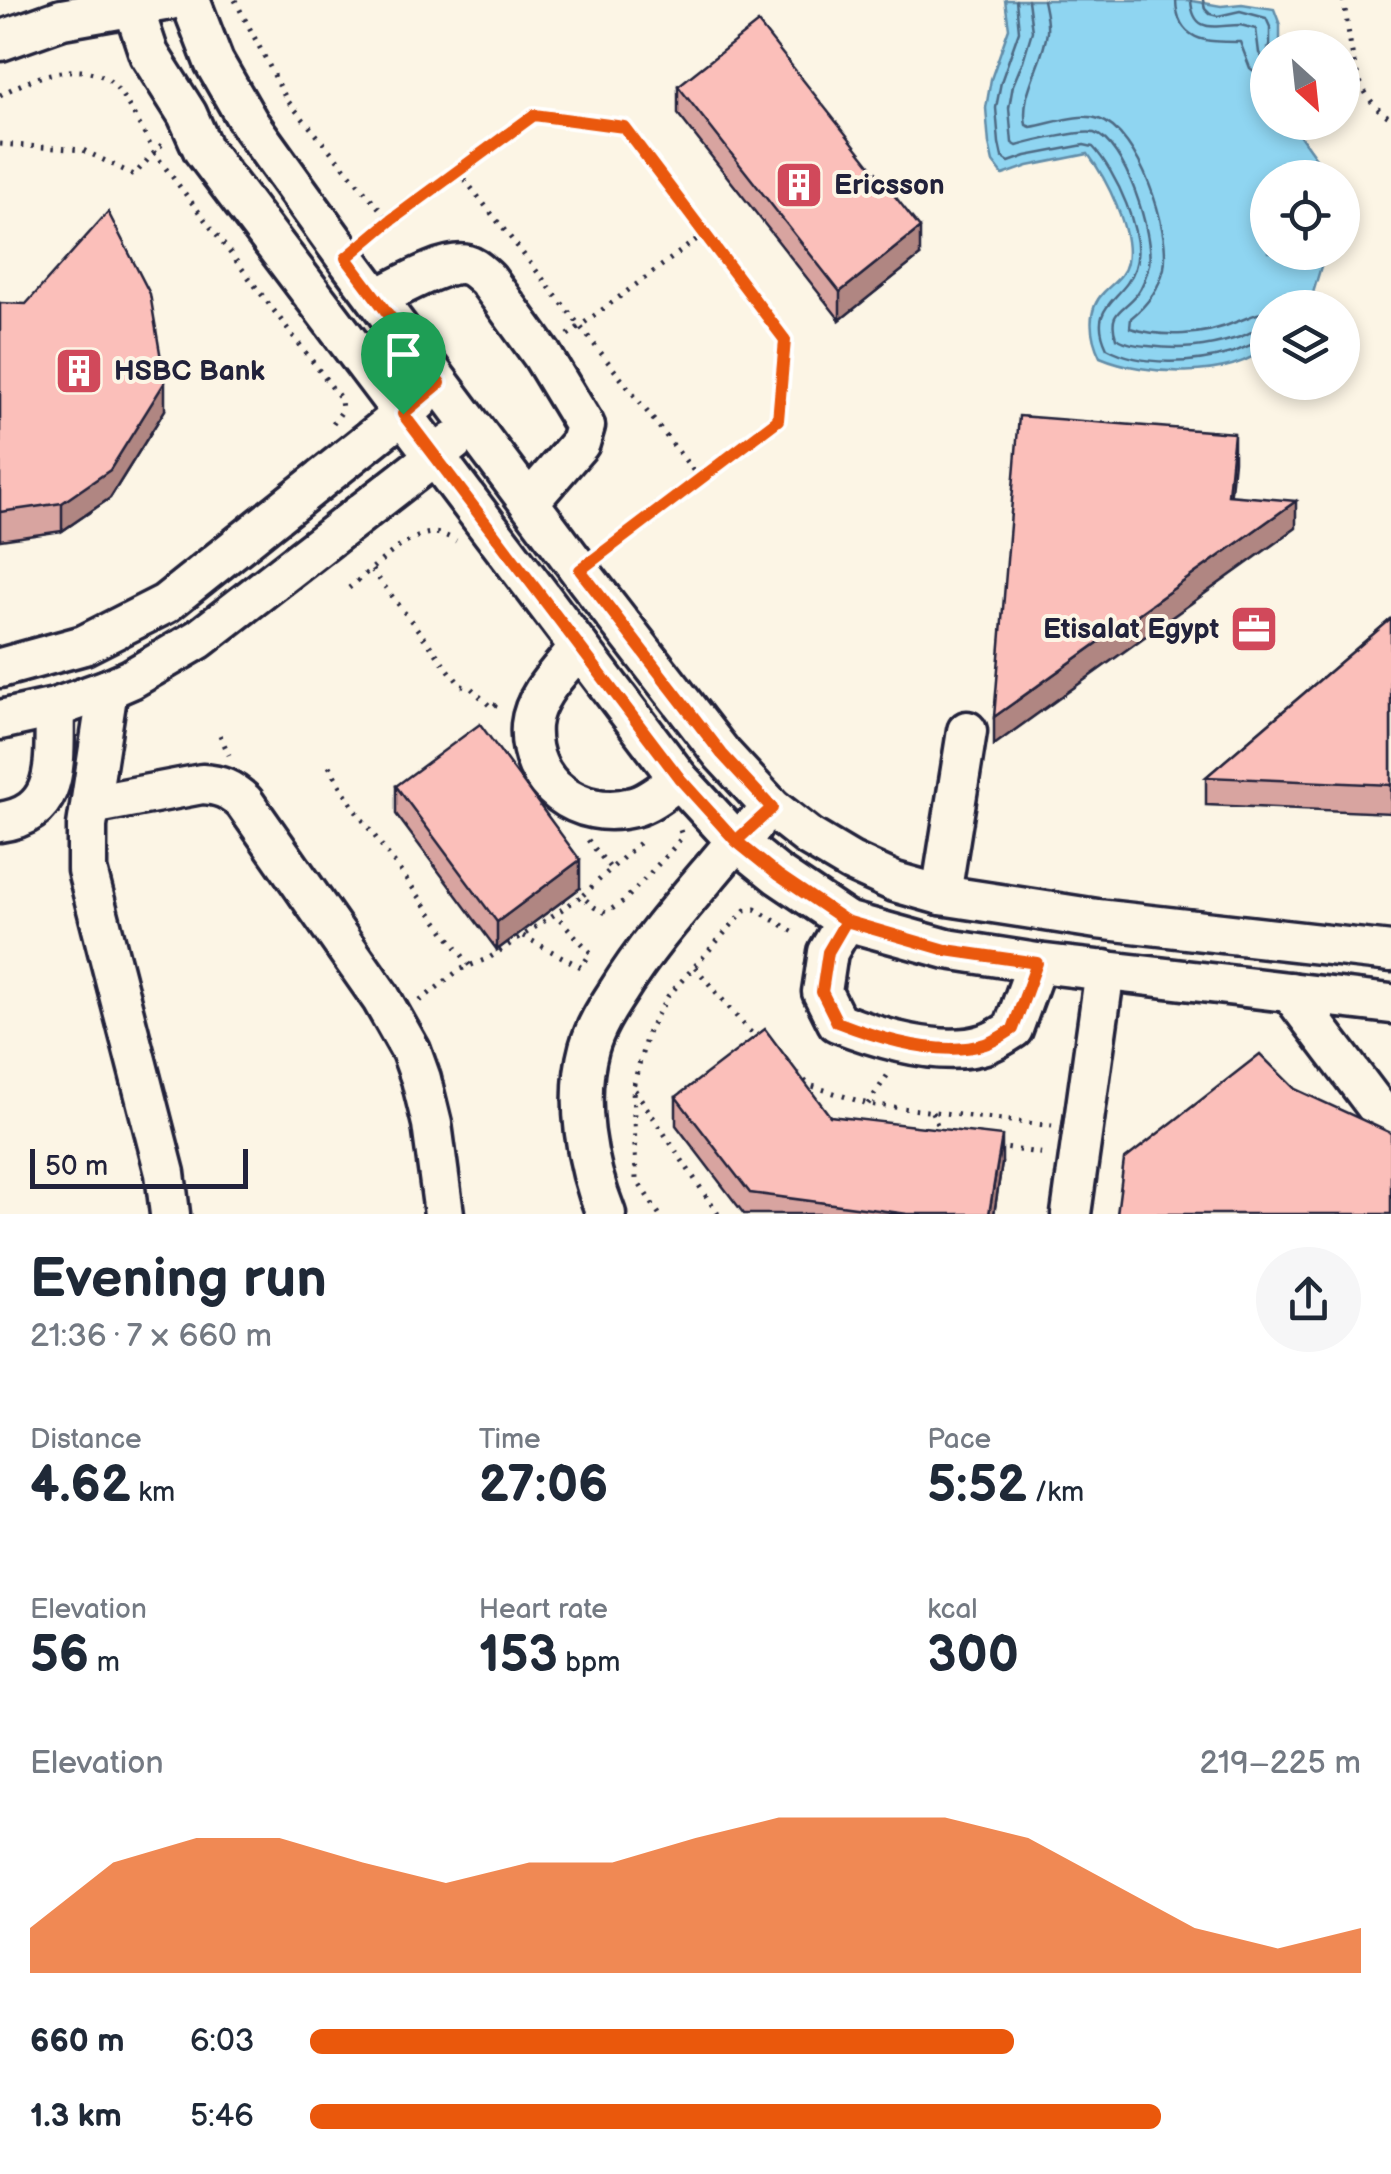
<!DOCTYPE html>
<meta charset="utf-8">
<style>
:root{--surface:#fff;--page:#f6f6f7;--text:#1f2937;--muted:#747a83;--accent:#ea580c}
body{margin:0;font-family:"Balsamiq Sans",sans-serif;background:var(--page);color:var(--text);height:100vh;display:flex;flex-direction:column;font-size:38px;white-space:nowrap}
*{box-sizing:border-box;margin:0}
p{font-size:32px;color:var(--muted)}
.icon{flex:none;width:55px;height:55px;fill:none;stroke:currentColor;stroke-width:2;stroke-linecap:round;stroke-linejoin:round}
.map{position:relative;height:1214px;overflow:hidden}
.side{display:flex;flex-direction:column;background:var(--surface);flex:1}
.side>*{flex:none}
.needle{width:65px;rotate:153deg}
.buttons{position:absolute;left:1250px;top:30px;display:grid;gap:20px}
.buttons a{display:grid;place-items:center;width:110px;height:110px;border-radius:50%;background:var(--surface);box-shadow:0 5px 15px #0003;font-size:50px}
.scale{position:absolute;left:30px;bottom:25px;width:218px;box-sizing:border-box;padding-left:10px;border:5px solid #22223b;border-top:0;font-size:28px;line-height:35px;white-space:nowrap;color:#22223b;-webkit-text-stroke:8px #fcf5e5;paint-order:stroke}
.pin{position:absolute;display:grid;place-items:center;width:85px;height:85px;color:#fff;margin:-102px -42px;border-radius:50% 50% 50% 0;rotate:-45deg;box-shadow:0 0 10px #0007}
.pin .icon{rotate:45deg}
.round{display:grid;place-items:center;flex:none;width:105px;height:105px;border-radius:52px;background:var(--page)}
.head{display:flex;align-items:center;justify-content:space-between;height:170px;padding:0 30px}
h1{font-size:55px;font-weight:700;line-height:75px}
.stats{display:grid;grid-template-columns:repeat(3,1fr);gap:15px;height:170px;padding:10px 30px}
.stats div{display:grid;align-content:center}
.stats b{font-size:50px;font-weight:700}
.stats small{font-size:28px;font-weight:400}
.stats p{font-size:28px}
.chart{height:280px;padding:20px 30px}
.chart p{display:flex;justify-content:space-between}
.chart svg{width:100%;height:180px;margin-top:10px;fill:var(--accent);opacity:.7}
ul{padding:0 30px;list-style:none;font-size:32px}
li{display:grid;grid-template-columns:160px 120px 1fr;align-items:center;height:75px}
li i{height:25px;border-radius:12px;background:var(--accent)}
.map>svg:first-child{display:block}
.water{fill:#8fd5f1;stroke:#638da8;stroke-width:2.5}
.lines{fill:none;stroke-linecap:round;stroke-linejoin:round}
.shore{stroke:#4e6a84;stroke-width:2.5}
.minor-casing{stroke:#22223b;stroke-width:45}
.path{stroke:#22223b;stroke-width:5;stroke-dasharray:2.5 8;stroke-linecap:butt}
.minor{stroke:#fcf5e5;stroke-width:38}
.wall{fill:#d8a4a0;stroke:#22223b;stroke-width:2.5}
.shaded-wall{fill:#b08682;stroke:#22223b;stroke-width:2.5}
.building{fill:#fbbfba;stroke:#22223b;stroke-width:2.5}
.route-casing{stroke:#fff;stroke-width:20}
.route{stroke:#ea580c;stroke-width:12}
.labels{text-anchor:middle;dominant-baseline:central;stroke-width:8;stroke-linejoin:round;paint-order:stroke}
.poi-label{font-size:28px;font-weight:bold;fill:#22223b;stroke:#fcf5e5;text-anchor:start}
</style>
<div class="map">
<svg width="1391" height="1214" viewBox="0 0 1391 1214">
<rect width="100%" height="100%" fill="#fcf5e5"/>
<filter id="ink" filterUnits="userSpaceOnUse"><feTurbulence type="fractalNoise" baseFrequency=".01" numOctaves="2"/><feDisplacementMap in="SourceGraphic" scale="20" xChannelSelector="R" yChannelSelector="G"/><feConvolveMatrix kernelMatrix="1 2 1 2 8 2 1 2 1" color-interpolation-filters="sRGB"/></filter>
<g filter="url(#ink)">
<path class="water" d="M1005,0H1187L1221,6L1242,4L1274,9L1280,25V46L1268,48V122L1291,123L1328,175V178H1268V252L1325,253L1310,303L1307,307L1268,308L1267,347C1228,380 1145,376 1100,357C1090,336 1086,310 1104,292C1114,282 1124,276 1127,262C1133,231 1106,178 1088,154L1028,166L1003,175L993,162L989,144L986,108L991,79L1009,28Z"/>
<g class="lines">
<g class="shore">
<path d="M1016,0L1019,31L1001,82L996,108L999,143L1002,157L1009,162L1026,156L1084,145L1093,147C1115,170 1146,236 1135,268C1124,301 1086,304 1107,348C1142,367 1194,364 1231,353C1243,349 1256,341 1268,340"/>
<path d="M1028,0L1032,31L1023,61L1013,85L1009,108L1012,143L1017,146C1030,142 1082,130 1094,133C1125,142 1154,235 1149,265C1147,273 1142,287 1137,294C1124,311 1107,311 1116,338C1127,344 1136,345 1148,346C1182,350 1204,348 1237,338C1248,335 1255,328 1268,327"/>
<path d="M1043,0C1045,10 1048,21 1047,32C1043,65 1020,91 1026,125L1031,127C1051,124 1079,112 1099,119C1139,132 1171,230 1164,268C1159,290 1147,305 1131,318L1130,328C1163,338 1204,336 1236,322C1248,318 1255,313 1268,312"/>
<path d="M1176,0C1177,43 1208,42 1240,42L1250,68L1268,82"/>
<path d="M1191,0C1193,36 1217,25 1240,25C1245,26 1251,28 1256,29L1259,53L1268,65"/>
<path d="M1203,0L1205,9L1210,14L1218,16L1240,11L1266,18L1270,27V48"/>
</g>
<g class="minor-casing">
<g id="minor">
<path d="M131,0L149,54L187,114L203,150L679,779L736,841L778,875L846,921L947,949L1037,963L1391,1004"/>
<path d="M190,0L214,62L249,123L346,258L587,580L722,754L772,808L809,837L851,862L895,882L941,895L1097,919L1391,952"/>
<path d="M0,41L62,19L170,0"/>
<path d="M377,298C398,288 446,259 467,265C475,267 481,274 487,279L542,355L585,426L580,443L529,502"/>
<path d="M579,647C561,670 534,695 531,725C527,784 579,821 633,807C650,803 666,788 679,779"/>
<path d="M0,668L84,645L165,604L419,401"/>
<path d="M108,689L87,826V870L165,1173L170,1214"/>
<path d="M0,720L55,708L108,689L131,679L199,639L453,442"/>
<path d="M91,805L202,784C220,785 230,789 244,802L381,998L411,1051L421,1079L432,1124L444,1214"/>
<path d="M0,822C64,813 53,757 55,708"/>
<path d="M941,895L967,731"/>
<path d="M846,921L828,952L822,992L837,1022C878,1038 942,1058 985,1044C995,1041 1004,1035 1013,1029L1037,963"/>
<path d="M1290,992L1391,1126"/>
<path d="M606,1214C586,1164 575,1100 589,1048C595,1027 606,1010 617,993C651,938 695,891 736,841L753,826"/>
<path d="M1071,1214L1105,970"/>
</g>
</g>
<g class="path">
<path d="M235,0L287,100L390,221"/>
<path d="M1343,0C1352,40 1350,96 1391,118"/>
<path d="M0,95C30,79 70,61 104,77C121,85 145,136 155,154L341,399L342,411L331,427"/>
<path d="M0,144L83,150L134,175L163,143"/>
<path d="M458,171L700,479"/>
<path d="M371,237L534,115L624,127L785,340L777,421L605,551"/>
<path d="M568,335L704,234"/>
<path d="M372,570L461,686L470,687L492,708L501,700"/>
<path d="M349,588C369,572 406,534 433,533C441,533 449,537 456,541"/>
<path d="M220,735L229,755"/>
<path d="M329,766L354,808L470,966"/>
<path d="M588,840L611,869"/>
<path d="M583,895L641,841"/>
<path d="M523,936L581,967L591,953L555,914"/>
<path d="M695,967L747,1029L759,1039"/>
<path d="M420,1001L459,970L489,958L582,896L594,907L606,913L625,900L677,844L682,836L680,830"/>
<path d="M797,1073L809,1085L868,1104L1052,1126"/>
<path d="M635,1090L718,1214"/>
<path d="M868,1104L889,1073"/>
<path d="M932,1112L940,1132"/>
<path d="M997,1147L1046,1154"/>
<path d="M659,1214L636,1179L633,1087L648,1031L668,996L745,910L755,909L799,935"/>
</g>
<use href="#minor" class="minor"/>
</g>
<g class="wall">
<path d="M678,86L920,256L840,320L678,114Z"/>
<path d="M0,303L165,410L110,498L62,531L0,540Z"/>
<path d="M1391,619V813L1206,805V777Z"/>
<path d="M396,786L580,888L497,950L396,814Z"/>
<path d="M676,1097L830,1116L1002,1163L994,1214H744L676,1125Z"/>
</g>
<g class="shaded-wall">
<path d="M920,228V256L840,320V292Z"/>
<path d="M165,382V410L110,498L62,531V503Z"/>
<path d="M1234,433V461L1228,523V495Z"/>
<path d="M1296,501V528L994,745V717Z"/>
<path d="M580,860V888L497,950V922Z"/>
<path d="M1002,1136V1163L994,1214H989Z"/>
</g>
<g class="building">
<path d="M758,23L920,228L840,292L678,86Z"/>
<path d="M108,212L150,294L165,382L110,470L62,503L0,512V303L26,304Z"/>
<path d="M1019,416L1234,433L1228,495L1296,501L994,717Z"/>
<path d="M1391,619V785L1206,777Z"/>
<path d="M480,724L580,860L497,922L396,786Z"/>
<path d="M765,1029L830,1116L1002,1136L989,1214H908L750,1193L676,1097Z"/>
<path d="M1260,1054L1295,1089L1391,1133V1214H1117L1124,1160Z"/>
</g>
</g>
<g class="lines" filter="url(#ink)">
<g class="route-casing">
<path id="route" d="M403,414L680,779L736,841L778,875L846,921L946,950L1037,963L1013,1029C1004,1035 995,1041 985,1044C942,1058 878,1038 837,1022L822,992L828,952L846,921L778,875L736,841L772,808L722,754L580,570L778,420L785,340L624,127L534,115L390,221L346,258L440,383L403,414"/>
</g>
<use href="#route" class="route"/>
</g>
<defs>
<g id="building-square" transform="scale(2.5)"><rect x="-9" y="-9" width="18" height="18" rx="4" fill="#d1495b" stroke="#fcf5e5"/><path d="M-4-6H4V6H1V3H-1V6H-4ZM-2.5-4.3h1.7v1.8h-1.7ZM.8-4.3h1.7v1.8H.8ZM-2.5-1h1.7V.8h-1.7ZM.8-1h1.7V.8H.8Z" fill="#fff"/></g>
<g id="office-square" transform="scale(2.5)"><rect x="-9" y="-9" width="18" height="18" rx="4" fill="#d1495b" stroke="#fcf5e5"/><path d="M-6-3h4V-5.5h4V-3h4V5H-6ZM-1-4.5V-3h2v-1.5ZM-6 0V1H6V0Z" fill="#fff"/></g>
</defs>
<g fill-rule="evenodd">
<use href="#building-square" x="799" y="185"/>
<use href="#building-square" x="79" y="371"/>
<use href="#office-square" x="1254" y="629"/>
</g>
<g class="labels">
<g class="poi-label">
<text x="834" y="185">Ericsson</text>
<text x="114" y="371">HSBC Bank</text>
<text x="1219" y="629" text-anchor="end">Etisalat Egypt</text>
</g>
</g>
</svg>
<div class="buttons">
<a><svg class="needle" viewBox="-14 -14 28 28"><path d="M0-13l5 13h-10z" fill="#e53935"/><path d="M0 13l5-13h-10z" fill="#747a83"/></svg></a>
<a><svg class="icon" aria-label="locate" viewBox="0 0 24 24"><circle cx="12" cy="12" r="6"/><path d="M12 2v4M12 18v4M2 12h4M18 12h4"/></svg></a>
<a><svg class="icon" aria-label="layers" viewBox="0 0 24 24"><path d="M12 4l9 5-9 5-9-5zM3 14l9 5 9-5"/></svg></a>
</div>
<div class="scale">50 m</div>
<div class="pin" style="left:403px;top:414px;background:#1e9e55"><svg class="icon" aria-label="arrive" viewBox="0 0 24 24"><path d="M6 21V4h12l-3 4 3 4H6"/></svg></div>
</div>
<section class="side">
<div class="head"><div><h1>Evening run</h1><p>21:36 · 7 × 660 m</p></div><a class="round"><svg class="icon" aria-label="share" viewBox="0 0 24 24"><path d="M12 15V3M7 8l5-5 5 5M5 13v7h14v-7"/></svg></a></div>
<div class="stats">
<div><p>Distance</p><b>4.62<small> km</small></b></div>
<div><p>Time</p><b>27:06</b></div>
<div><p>Pace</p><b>5:52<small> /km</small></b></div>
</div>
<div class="stats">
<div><p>Elevation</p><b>56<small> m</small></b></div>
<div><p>Heart rate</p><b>153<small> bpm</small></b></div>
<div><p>kcal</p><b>300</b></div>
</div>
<div class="chart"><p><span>Elevation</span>219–225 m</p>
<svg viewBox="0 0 160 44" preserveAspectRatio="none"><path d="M0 44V33L10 17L20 11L30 11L40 17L50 22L60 17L70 17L80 11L90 6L100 6L110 6L120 11L130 22L140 33L150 38L160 33V44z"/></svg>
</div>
<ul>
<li><b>660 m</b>6:03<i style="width:67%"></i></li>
<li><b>1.3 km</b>5:46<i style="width:81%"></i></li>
</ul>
</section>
